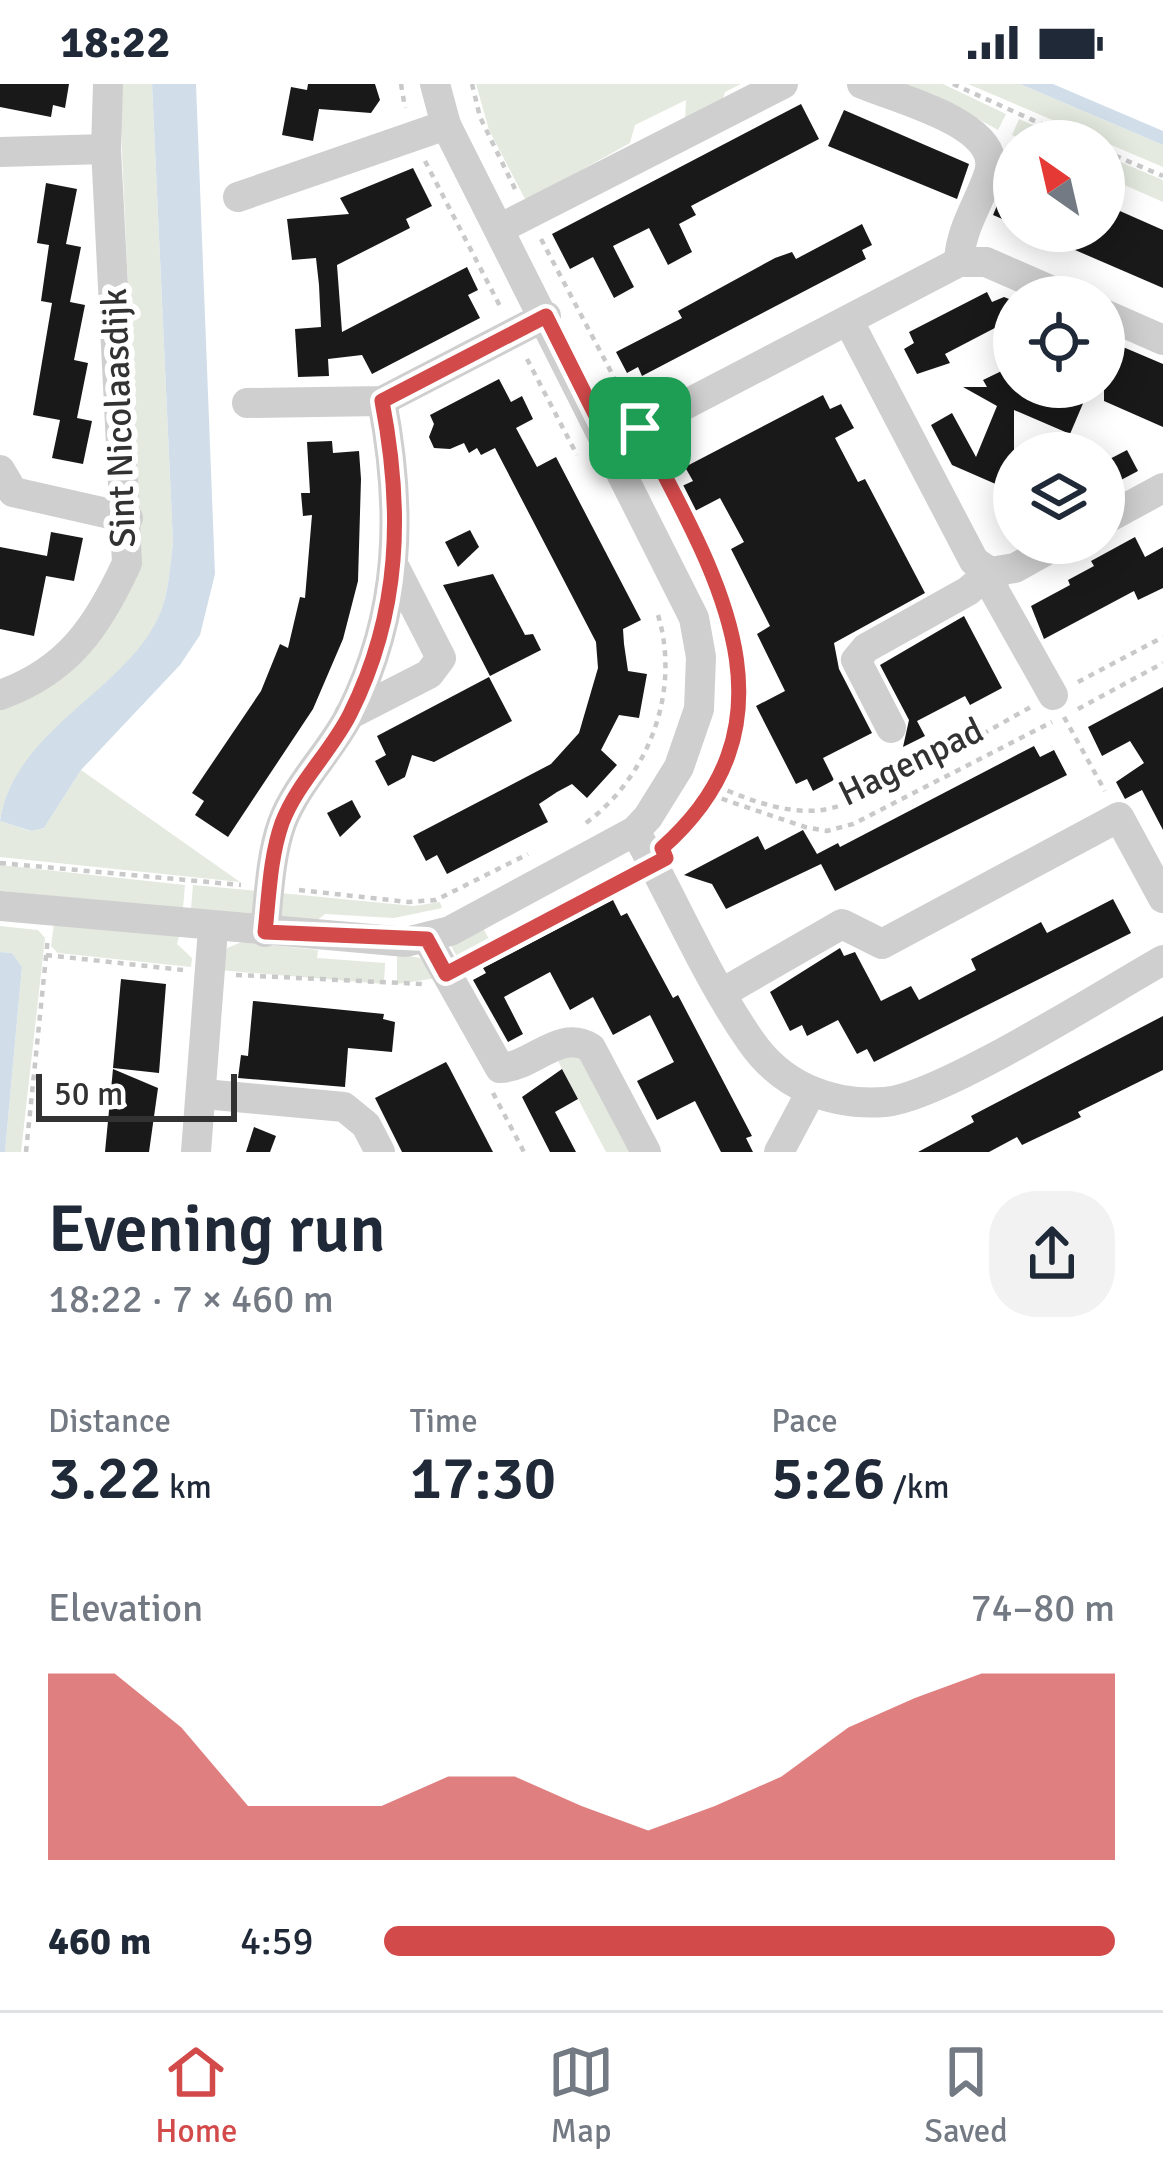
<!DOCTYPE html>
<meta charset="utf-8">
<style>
:root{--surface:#fff;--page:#f2f2f3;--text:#1f2937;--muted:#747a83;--line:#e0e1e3;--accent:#d34a4b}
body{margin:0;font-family:Signika,sans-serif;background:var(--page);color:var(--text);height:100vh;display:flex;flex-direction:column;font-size:45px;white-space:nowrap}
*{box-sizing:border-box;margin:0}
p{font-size:39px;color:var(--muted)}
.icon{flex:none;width:66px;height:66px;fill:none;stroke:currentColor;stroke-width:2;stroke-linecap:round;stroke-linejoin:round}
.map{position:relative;height:1068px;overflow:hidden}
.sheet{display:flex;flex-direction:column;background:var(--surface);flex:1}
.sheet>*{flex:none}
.needle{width:78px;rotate:326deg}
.tools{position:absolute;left:993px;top:36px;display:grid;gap:24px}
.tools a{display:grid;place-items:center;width:132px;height:132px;border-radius:50%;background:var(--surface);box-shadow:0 6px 30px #0003;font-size:60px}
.scale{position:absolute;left:36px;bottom:30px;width:201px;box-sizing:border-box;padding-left:12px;border:6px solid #323232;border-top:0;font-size:33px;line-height:42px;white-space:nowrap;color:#323232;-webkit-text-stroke:9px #fff;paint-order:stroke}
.pin{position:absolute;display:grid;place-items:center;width:102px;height:102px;color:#fff;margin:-51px;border-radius:24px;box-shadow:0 6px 18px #0006}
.round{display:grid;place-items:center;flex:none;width:126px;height:126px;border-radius:48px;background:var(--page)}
.summary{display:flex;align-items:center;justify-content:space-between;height:204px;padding:0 48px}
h1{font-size:66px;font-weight:600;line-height:90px}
.metrics{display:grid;grid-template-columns:repeat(3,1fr);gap:18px;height:204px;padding:12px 48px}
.metrics div{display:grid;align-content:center}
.metrics b{font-size:60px;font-weight:600}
.metrics small{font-size:33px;font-weight:400}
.metrics p{font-size:33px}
.chart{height:336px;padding:24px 48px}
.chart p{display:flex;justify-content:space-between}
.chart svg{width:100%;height:216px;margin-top:12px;fill:var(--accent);opacity:.7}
ul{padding:0 48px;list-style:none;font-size:39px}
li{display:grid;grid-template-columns:192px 144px 1fr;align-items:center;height:90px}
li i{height:30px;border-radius:15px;background:var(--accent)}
.status{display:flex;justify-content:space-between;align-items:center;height:84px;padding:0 60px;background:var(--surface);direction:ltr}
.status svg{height:33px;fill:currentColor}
.menu{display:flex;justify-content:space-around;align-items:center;height:168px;border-top:3px solid var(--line);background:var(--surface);font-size:33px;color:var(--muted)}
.menu a{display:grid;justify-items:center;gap:6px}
.menu .selected{color:var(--accent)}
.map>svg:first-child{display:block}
.green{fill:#e4eadf}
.water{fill:#d1deea}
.building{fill:#191919}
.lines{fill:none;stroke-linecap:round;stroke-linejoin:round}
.path{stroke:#c9c9c9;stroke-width:4.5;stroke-dasharray:6 6;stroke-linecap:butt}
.minor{stroke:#cfcfcf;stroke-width:30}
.route-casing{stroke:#fff;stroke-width:24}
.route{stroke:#d34a4b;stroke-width:15}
.labels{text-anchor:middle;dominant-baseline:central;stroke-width:12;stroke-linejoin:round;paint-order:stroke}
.street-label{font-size:36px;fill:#323232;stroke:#fff}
</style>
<div class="status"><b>18:22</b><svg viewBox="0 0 49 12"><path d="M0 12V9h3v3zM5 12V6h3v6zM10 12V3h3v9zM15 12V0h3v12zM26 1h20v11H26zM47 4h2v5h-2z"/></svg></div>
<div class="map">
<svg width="1163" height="1068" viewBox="0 0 1163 1068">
<rect width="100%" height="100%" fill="#fff"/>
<g class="green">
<path d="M119,0H152L173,459C170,480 169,504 162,524C135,605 13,647 0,737L30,747L44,744L81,686L240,798L0,773V626L41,601L139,451Z"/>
<path d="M476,0H741L725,8L722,17L685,36L686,16L635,41L630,59L526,117L489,46Z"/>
<path d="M895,0H943L1006,30L998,46L933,10Z"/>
<path d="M968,0H1020L1163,61V83Z"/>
<path d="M1019,35L1071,57H1025L1012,51Z"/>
<path d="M1104,71L1163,96V118L1104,92Z"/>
<path d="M0,781L185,801L183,824L0,807Z"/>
<path d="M193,801L259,807L257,831L191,825Z"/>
<path d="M280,809L414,822L440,818L442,824L394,834L325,830L315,838L277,834Z"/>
<path d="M54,839L179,852L177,860L192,874L191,883L58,869L51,862Z"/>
<path d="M0,842L38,846L45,854L21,1068H5L22,883L12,869L0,868Z"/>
<path d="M482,842L492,861L460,878L450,860Z"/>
<path d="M242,858L318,866L317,874L385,879L384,900L219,886L227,864Z"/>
<path d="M397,870L420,874L437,894L397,900Z"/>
<path d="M577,967L634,1068H606L558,977Z"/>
</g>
<g class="water">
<path d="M152,0H196L215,490L200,551L180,581L81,686L44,744L31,747L0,737C14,643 134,604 162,524C169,504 170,480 173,459Z"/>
<path d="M1020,0H1053L1163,47V61Z"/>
<path d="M0,868L12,869L22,883L5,1068H0Z"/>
</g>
<g class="building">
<path d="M0,0H69L65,24L53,21L51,33L0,23Z"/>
<path d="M308,0H375L380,16L371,29L319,25L313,57L282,51L291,3L307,6Z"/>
<path d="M801,20L819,55L691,122L696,131L679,140L692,168L668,181L649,144L613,162L634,203L614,214L593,173L570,185L552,150Z"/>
<path d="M844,26L969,80L957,115L828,62Z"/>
<path d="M413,84L432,122L406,135L410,144L337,181L342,248L467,183L478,206L468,211L480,234L372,290L362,271L328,275L329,292L298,293L295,245L321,243L319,201L316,174L292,176L287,135L349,130L340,114Z"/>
<path d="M1007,98L1014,101V140L993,131Z"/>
<path d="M46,99L77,105L66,160L81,163L70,218L85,221L74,276L88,279L77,334L92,337L83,380L52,374L60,336L33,331L52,219L41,217L49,161L37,159Z"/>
<path d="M1104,120L1163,146V204L1031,147H1104Z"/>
<path d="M862,140L872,161L862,166L866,175L642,292L638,283L627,289L616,268L682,234L678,227L775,174L792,168L796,175Z"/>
<path d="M987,208L992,218L1004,213L1014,217V234L945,270L950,279L917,290L904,265L914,259L909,248Z"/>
<path d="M1123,263L1163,280V343L1104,317V279L1115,283Z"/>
<path d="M1014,281V303H1090L1070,350L1014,326V408L952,381L931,341L952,329L976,373L997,322L963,303H987L983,296Z"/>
<path d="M499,295L511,318L522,312L533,335L516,344L537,383L556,373L641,536L623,545L624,560L628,587L647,590L639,634L619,631L601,666L617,681L587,714L572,700L557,708L539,720L548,738L447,790L437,771L426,777L413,752L551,680L579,649L598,584L596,558L495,364L481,371L477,364L469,369L464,359L450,365L434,364L429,353L434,340L430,331Z"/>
<path d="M823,311L830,325L841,320L854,344L835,354L858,398L865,395L925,509L834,559L839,585L872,649L823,674L834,696L813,707L807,695L796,700L756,622L785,607L757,550L770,542L731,465L744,458L720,414L695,427L682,402L693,397L685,383Z"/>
<path d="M332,357L333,369L359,367L361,395L358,497L343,555L313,625L228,753L195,731L204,717L192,709L261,607L280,560L288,564L300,513L305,514L312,431L303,432L301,409H310L307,358Z"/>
<path d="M1127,366L1138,387L1104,405V378Z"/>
<path d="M470,446L479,463L458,483L445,458Z"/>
<path d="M51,448L83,454L74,497L46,492L34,552L0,545V463L47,472Z"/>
<path d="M1135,453L1145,473L1163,463V504L1138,516L1134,507L1044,555L1031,522L1070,501L1068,496L1094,482L1091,477Z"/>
<path d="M493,490L525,551L533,550L541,566L490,592L443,501Z"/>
<path d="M964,532L1002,604L970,621L965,612L917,637L925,652L903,663L909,636L880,581Z"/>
<path d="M489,593L512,637L434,678L412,671L405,693L388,702L375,677L386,671L377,652Z"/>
<path d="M1163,603V746L1142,706L1125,715L1116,698L1144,679L1130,657L1102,672L1088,643Z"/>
<path d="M1034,662L1040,673L1054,666L1067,691L835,807L821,780L726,825L712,800L684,791L758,752L765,766L803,746L817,770L838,759L840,763Z"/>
<path d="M352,716L361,733L340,753L327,729Z"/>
<path d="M1113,815L1131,849L874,978L867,965L857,970L838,936L807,952L802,941L790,947L770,908L840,864L844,872L855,868L881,917L911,902L919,916L976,886L971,875L1041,838L1047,849Z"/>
<path d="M613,816L621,832L627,829L673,914L678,911L752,1052L746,1054L753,1068H721L695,1017L657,1036L637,997L674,978L650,931L613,951L593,913L570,926L550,888L504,913L523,950L508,958L473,896L486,889L483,884Z"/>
<path d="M121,895L166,900L159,989L113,984Z"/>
<path d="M253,917L384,930L383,935L395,938L392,968L348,964L345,1003L238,994L241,971L248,972Z"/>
<path d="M1163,932V986L1078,1028L1081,1033L1022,1061L1017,1053L989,1068H918L974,1038L971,1032Z"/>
<path d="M446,978L449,983L493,1068H402L375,1014Z"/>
<path d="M113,985L158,1004L149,1068H105Z"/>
<path d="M562,985L578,1015L555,1028L576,1068H550L522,1013Z"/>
<path d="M254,1043L276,1052L270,1068H246Z"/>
</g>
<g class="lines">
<g class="path">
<path d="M401,0L405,24"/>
<path d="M472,0L480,33L516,107"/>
<path d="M953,0L1079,57"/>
<path d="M1104,67L1163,92"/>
<path d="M425,77L502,226"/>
<path d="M541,155L628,320"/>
<path d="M527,275L577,371"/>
<path d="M652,367C717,496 802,631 671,756"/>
<path d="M1078,598L1163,553"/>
<path d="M1078,625L1163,579"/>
<path d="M1064,633L1105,707"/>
<path d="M706,696C738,713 785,731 822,726C871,719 982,649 1031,623"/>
<path d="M699,707L805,743L827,747L853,740L1052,638"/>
<path d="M586,739C649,692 681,607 658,531"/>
<path d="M0,779L241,801"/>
<path d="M299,806L408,818L436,816L528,770"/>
<path d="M46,871L183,886"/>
<path d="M470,878L630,793"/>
<path d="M236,891L422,900"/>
<path d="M493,1009L524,1068"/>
<path d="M26,1068L48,853"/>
</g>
<g class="minor">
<path d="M862,0C898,15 1004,41 989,89C979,120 960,145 959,178"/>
<path d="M0,68L106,65"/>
<path d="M238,113L446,41"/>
<path d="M501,144L783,0"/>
<path d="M1104,230L1163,256"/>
<path d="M849,238L974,477L990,488L1015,484L1060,459"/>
<path d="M247,319L382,317L546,232"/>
<path d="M610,360L959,178H986L1066,213"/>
<path d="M0,386L13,408L128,434"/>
<path d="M1104,436L1163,404"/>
<path d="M0,611C68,587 98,542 127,479L106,65L108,0"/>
<path d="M349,631L429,590L441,574L395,484"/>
<path d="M891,644L856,576L866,564L968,507L990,488L995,508L1053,611"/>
<path d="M635,747C674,816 705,891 750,956C781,1002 831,1022 885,1018C940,1014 1106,908 1163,876"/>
<path d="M0,822L406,858L450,847L635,747L648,733L679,683L699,625L701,573L694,534L446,41L435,0"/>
<path d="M265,848C269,812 270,773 282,739C297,699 331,667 350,630C401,528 403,426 382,317"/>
<path d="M427,855L500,984C533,983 559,944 591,964L646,1068"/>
<path d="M722,909L842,840L882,860L1119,733L1163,814"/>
<path d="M204,1010L344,1023L366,1041L380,1068"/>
<path d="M196,1068L213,845"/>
<path d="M779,1068L811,1008"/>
</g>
</g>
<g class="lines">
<g class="route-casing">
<path id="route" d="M546,232L610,360L640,344C711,483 810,633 662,764L666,774L446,890L427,855L265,848C269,812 270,773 282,739C297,699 331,668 350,630C401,528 403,426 382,317Z"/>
</g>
<use href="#route" class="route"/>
</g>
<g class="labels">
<g class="street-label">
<text transform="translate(119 334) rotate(-92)">Sint Nicolaasdijk</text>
<text transform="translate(911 678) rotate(-26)">Hagenpad</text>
</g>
</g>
</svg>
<div class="tools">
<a><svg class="needle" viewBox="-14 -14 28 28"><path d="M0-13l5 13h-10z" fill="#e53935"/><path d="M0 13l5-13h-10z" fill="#747a83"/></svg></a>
<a><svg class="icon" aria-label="locate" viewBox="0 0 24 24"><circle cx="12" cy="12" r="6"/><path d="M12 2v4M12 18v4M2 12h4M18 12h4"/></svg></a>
<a><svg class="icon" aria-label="layers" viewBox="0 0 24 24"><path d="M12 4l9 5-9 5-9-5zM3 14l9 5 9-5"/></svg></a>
</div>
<div class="scale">50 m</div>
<div class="pin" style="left:640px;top:344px;background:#1e9e55"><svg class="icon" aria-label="arrive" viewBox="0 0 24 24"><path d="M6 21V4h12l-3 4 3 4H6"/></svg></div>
</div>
<section class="sheet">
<div class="summary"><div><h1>Evening run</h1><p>18:22 · 7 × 460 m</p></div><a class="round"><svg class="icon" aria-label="share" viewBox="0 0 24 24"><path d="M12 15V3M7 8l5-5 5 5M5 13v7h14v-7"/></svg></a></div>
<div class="metrics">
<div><p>Distance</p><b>3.22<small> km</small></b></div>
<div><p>Time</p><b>17:30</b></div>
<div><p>Pace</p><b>5:26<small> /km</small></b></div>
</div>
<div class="chart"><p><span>Elevation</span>74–80 m</p>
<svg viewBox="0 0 160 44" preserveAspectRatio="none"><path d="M0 44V6L10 6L20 17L30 33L40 33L50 33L60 27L70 27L80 33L90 38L100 33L110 27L120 17L130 11L140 6L150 6L160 6V44z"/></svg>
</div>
<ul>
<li><b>460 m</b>4:59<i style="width:100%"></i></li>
</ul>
</section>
<nav class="menu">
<a class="selected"><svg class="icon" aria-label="home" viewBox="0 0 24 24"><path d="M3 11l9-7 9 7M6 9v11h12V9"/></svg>Home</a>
<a><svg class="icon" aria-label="map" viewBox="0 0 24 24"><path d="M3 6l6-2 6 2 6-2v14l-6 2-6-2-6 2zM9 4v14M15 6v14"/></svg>Map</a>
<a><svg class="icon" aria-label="saved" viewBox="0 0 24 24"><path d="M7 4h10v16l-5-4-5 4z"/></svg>Saved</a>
</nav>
